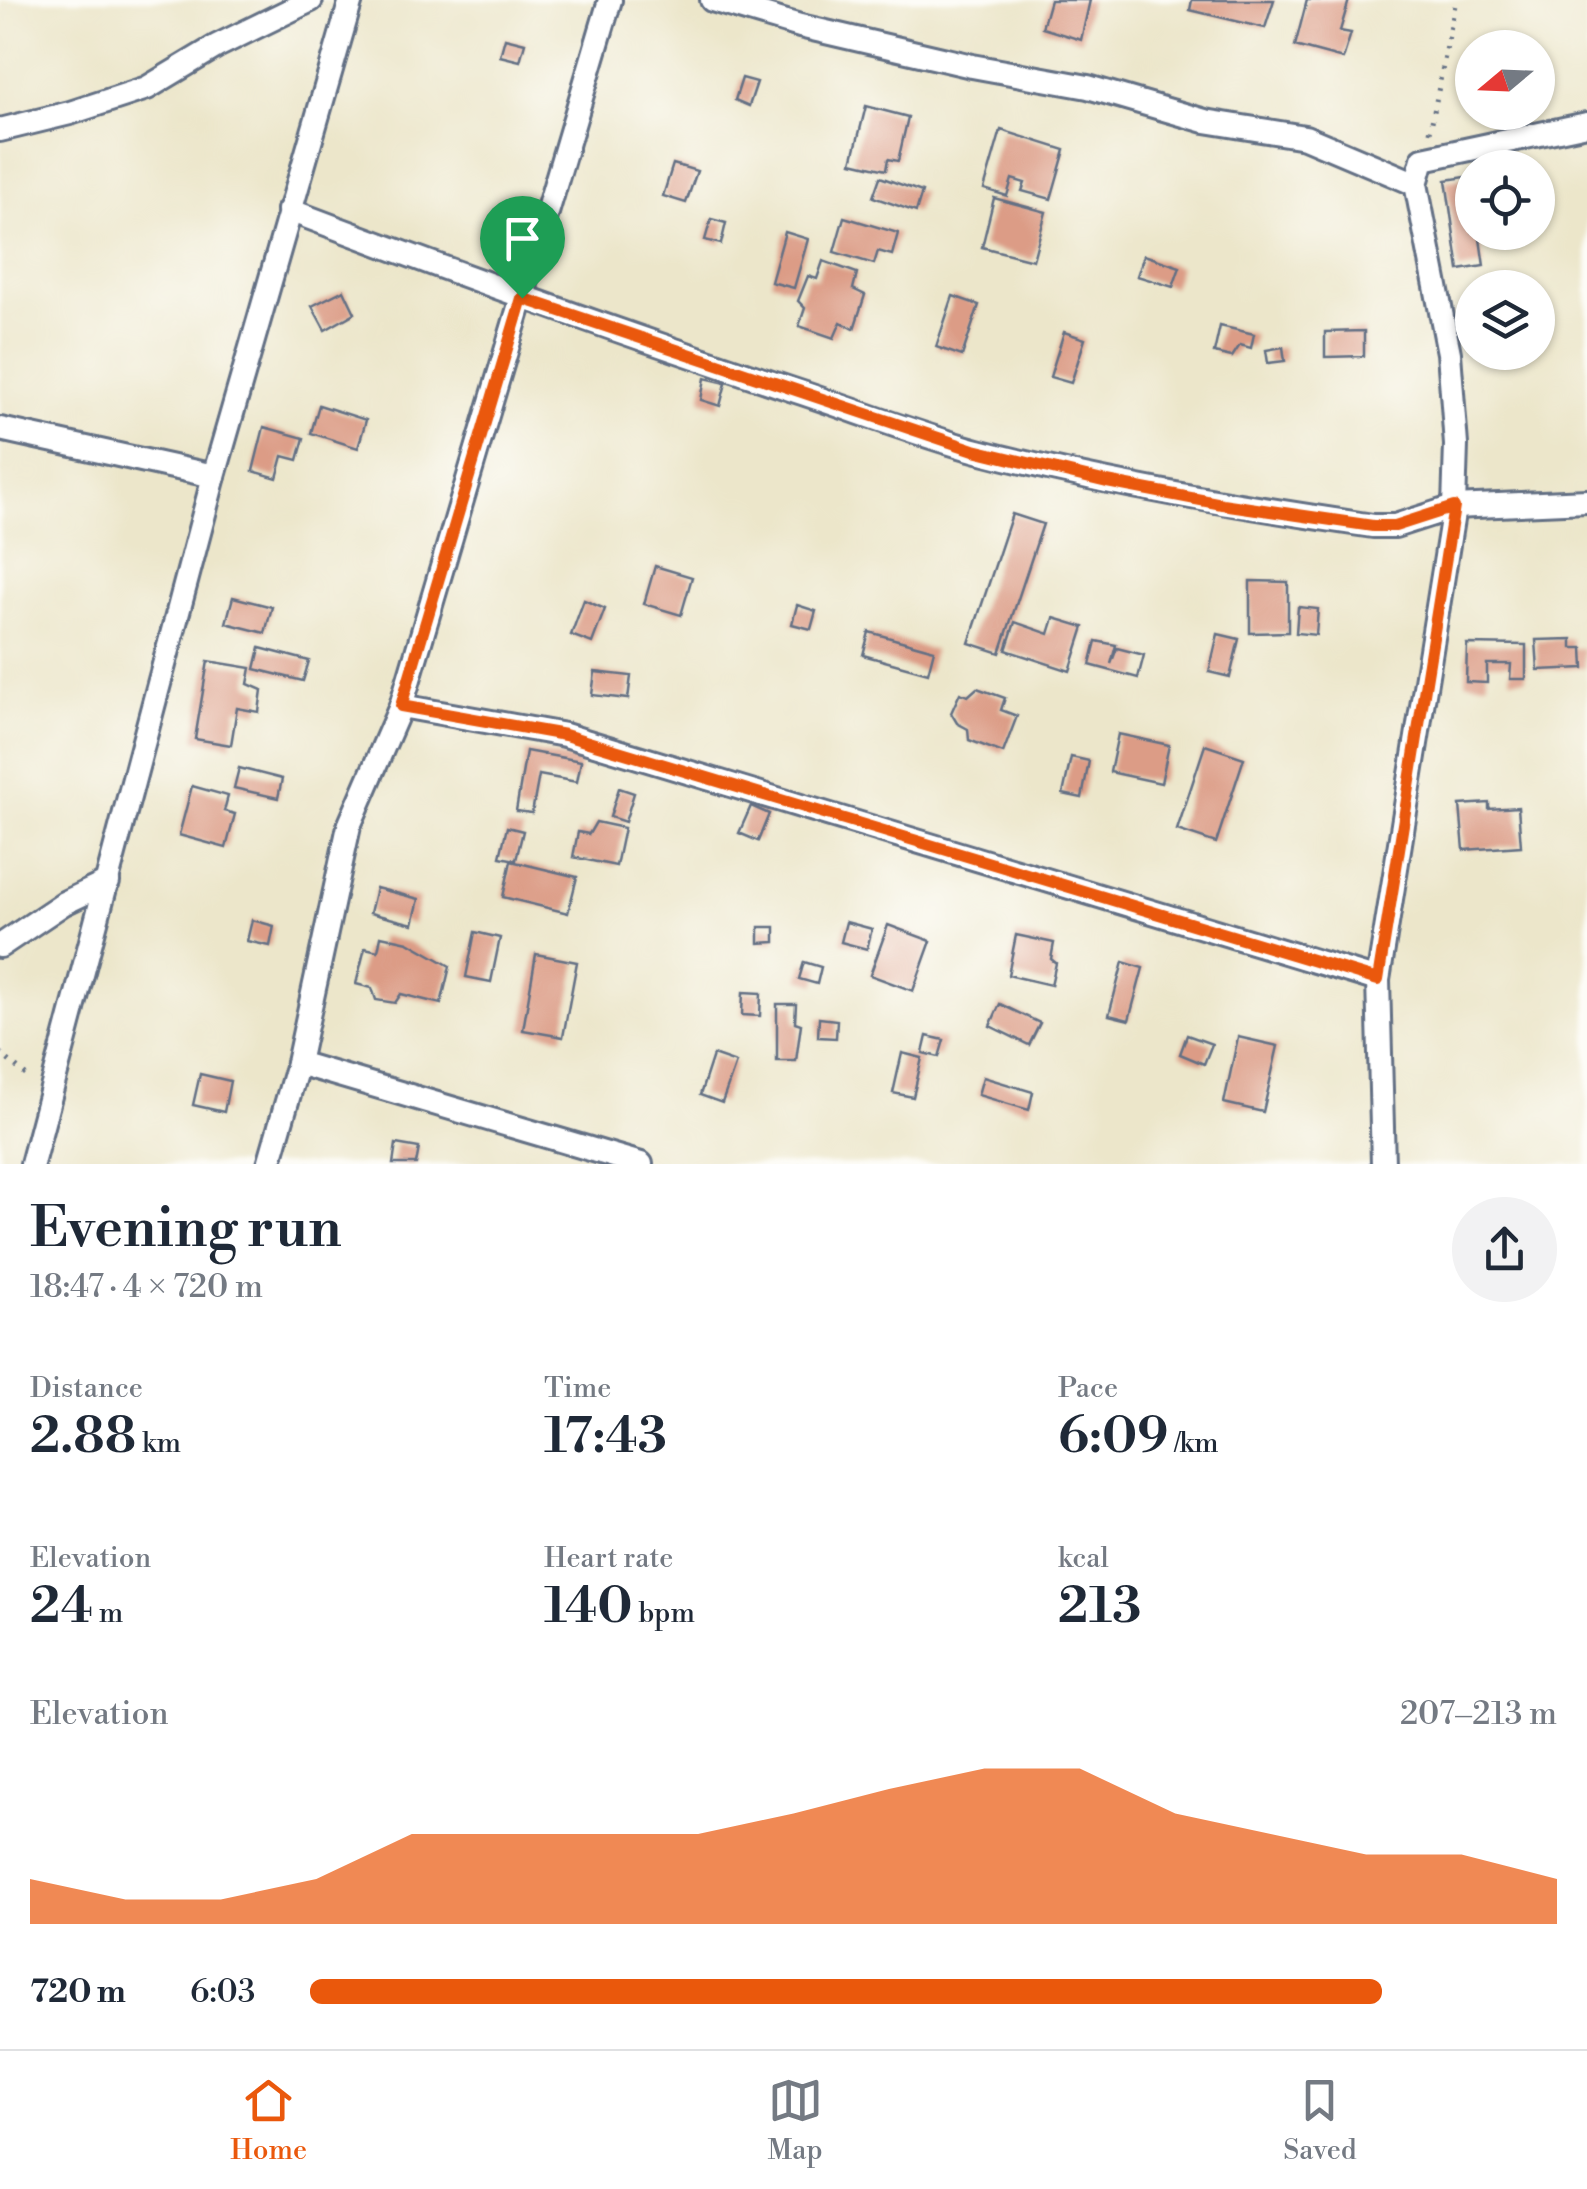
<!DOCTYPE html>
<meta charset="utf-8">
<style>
:root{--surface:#fff;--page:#f2f2f3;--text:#1f2937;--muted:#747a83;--line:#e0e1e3;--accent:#ea580c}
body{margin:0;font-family:"Libre Bodoni",serif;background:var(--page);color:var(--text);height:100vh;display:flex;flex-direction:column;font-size:38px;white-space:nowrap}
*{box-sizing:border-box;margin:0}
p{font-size:32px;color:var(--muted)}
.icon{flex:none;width:55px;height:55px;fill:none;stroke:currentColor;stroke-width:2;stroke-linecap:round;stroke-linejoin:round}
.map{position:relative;height:1164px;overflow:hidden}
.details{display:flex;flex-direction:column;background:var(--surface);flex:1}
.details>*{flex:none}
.needle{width:65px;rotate:251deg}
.controls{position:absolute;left:1455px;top:30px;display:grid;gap:20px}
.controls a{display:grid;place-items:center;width:100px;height:100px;border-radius:50%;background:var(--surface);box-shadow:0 2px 8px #0004;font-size:50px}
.pin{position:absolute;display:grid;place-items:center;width:85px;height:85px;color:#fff;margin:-102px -42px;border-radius:50% 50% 50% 0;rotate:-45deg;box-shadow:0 0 10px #0007}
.pin .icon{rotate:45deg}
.round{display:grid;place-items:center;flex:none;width:105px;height:105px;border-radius:52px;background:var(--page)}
.head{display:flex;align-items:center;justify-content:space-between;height:170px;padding:0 30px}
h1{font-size:55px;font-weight:600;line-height:75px}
.metrics{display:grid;grid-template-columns:repeat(3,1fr);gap:15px;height:170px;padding:10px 30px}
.metrics div{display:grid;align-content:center}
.metrics b{font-size:50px;font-weight:600}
.metrics small{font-size:28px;font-weight:400}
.metrics p{font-size:28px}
.chart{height:280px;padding:20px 30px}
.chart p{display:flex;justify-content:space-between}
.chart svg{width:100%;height:180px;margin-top:10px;fill:var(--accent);opacity:.7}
ul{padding:0 30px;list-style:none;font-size:32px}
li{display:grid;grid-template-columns:160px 120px 1fr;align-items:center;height:75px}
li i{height:25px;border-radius:12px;background:var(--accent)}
.menu{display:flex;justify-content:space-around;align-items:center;height:140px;border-top:2px solid var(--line);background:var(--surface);font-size:28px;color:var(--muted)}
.menu a{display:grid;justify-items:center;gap:5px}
.menu .selected{color:var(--accent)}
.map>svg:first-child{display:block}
.building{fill:#dc9c86}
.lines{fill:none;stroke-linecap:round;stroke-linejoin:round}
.minor-casing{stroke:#646f84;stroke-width:28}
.path{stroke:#646f84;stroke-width:5;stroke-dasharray:2.5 8;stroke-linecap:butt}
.minor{stroke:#fff;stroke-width:22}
.route-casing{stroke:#fff;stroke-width:20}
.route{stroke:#ea580c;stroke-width:12}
</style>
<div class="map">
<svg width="1587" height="1164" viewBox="0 0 1587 1164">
<rect width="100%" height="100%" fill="#fdfcf7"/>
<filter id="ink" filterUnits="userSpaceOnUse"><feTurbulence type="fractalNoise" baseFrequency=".01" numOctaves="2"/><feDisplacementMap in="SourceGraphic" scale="20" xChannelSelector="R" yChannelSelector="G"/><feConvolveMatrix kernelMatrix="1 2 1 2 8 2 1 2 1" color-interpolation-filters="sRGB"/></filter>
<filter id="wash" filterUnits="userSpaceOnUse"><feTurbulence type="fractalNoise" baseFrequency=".0048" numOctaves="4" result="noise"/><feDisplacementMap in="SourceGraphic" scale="40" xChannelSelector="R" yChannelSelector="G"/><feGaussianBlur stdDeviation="2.25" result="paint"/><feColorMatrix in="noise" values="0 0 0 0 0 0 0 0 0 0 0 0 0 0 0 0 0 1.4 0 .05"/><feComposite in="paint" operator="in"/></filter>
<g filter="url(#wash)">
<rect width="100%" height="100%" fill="#ece6ca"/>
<g id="blocks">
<g class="building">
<path d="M1050,0H1090L1081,40L1042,28Z"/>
<path d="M1192,0H1274L1265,28L1190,10Z"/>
<path d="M1307,0H1349L1340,31L1351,33L1343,59L1295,46Z"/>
<path d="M505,38L525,43L520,61L500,56Z"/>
<path d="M742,78L757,82L749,106L735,100Z"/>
<path d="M866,106L908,117L898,161L888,159L886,170L852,162Z"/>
<path d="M1001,130L1065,150L1051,199L1022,191L1025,183L1012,179L1007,196L984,189Z"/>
<path d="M673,164L697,171L686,203L663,196Z"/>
<path d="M1472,176V232H1479L1484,266L1459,270L1446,180Z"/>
<path d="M880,177L922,192L916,212L873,197Z"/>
<path d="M994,198L1046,212L1033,260L982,247Z"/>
<path d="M844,217L898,233L892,255L878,251L874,264L834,252Z"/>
<path d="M711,219L726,223L721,244L705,240Z"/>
<path d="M785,232L808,239L794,288L771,282Z"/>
<path d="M1144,255L1180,267L1173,287L1137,276Z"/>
<path d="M823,261L857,273L853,289L865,295L854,329L841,322L834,338L799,326L805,308L798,301L808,276L817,279Z"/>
<path d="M344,290L355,313L325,330L312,306Z"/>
<path d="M953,296L979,305L962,356L936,347Z"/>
<path d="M1220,326L1254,334L1251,348L1240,345L1232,357L1214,353Z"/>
<path d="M1364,331V356L1325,357V332Z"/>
<path d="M1064,332L1085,339L1071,383L1050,377Z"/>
<path d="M1283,347L1285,361L1268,363L1266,350Z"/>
<path d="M705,378L726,383L720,406L701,400Z"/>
<path d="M319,405L366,420L358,448L311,433Z"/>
<path d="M264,427L304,438L298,460L283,456L277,478L253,471Z"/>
<path d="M1012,514L1043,524L1000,653L969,643Z"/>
<path d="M655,566L692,577L681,615L644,604Z"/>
<path d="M1250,581L1288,582V632L1250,633Z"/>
<path d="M233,597L272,607L265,633L226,623Z"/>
<path d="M584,600L605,609L592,643L571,635Z"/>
<path d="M797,605L816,611L811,629L792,624Z"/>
<path d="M1298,607L1318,609L1316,635L1296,633Z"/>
<path d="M1054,618L1084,627L1070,671L1006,650L1015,622L1049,634Z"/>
<path d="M869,632L934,650L928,673L863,655Z"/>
<path d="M1218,634L1239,639L1230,677L1209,672Z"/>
<path d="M1572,639V648H1583L1584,668L1538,670L1536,640Z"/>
<path d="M1096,641L1116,645L1111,664L1117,648L1144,655L1138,678L1090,665Z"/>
<path d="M1467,644L1526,645V679H1510L1511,664H1487V683L1466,682Z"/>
<path d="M260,648L309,661L303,681L255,669Z"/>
<path d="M208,661L251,668L248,684L262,690L259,712L237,708L231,745L195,739Z"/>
<path d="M595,672L631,676L628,699L592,695Z"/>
<path d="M977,688L1005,698L1001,710L1017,716L1003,753L969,740L968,729L957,723L951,713L960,693L968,696Z"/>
<path d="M1118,734L1169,745L1161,783L1110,772Z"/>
<path d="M1205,745L1244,758L1216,843L1177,830Z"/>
<path d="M526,751L581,761L577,782L539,775L532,813L516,811Z"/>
<path d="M1071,757L1089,761L1082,798L1063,794Z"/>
<path d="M239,768L282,779L278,798L234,788Z"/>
<path d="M192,786L228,796L224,811L235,814L226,848L179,835Z"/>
<path d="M619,788L634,793L625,822L610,817Z"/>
<path d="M1489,803V809L1518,807L1521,846L1464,850L1460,805Z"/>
<path d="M751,806L769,814L758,841L739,833Z"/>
<path d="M596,822L624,828L616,866L573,857L578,832L589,834Z"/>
<path d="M507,827L523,831L516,860L500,857Z"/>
<path d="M511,861L577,877L568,913L503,897Z"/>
<path d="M376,888L419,899L413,924L370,913Z"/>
<path d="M252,920L274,926L270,946L247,941Z"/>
<path d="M846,922L872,929L867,949L841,942Z"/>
<path d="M888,925L931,941L913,991L870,975Z"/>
<path d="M759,927H775V942L759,943Z"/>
<path d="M475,932L500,938L491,982L466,977Z"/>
<path d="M1016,935L1054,943L1051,959L1056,963L1051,985L1008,975Z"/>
<path d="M381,936L408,942L450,966L441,1004L401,994L395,1003L376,1000L372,988L356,984L365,948L378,951Z"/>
<path d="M536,954L577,962L563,1037L523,1030Z"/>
<path d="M804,962L821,967L817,984L799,979Z"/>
<path d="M1123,962L1143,968L1129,1020L1109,1015Z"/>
<path d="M743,992L761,993L760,1016L742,1015Z"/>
<path d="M777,1004H796L795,1022L801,1024L796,1061H777Z"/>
<path d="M1000,1004L1040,1023L1029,1045L990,1026Z"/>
<path d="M819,1018L837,1020L836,1038L818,1037Z"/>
<path d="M1187,1035L1212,1044L1204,1064L1180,1054Z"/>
<path d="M927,1036L944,1040L939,1057L923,1053Z"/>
<path d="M1238,1037L1278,1046L1263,1112L1224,1103Z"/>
<path d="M902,1053L922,1058L913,1097L893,1093Z"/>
<path d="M713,1055L736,1063L722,1103L700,1095Z"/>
<path d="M200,1074L230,1081L224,1112L193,1105Z"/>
<path d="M983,1077L1033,1092L1029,1110L978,1095Z"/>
<path d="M396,1144L419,1148L416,1164H393Z"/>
</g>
</g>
</g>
<g filter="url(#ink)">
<use href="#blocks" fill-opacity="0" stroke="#646f84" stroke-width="2.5"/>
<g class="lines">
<g class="minor-casing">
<g id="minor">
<path d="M712,0L800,26L972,66L1088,87L1205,121L1305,137L1416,184"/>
<path d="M0,130L70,113L147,88L217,46L311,0"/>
<path d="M289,210C455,273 621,333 790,389C852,409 914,434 978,451C1108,485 1240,506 1373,526H1395L1454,507L1587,501"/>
<path d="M0,429L214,476"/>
<path d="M401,706L565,735L1378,980"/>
<path d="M0,946L64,903L108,882"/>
<path d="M298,1063L641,1164"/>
<path d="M32,1164L214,476L351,0"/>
<path d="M269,1164L298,1063L349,826L401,706L610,0"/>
<path d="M1383,1164L1378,980L1454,507L1456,445L1449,353L1416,184L1423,159L1587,124"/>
</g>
</g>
<g class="path">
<path d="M1430,132L1456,0"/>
<path d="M0,1053L29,1078"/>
</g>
<use href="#minor" class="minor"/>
</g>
</g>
<g class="lines" filter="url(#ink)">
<g class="route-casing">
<path id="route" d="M522,298L974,450L1107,482L1222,504L1373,526H1395L1454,507L1378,980L565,735L401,706Z"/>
</g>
<use href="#route" class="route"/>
</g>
</svg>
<div class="controls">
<a><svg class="needle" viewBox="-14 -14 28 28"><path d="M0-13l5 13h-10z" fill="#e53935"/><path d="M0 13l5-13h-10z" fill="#747a83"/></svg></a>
<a><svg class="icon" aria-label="locate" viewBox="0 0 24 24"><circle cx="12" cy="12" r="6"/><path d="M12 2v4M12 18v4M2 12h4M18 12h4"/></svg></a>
<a><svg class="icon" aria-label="layers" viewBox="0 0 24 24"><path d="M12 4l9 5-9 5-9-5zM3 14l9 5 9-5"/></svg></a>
</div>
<div class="pin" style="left:522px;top:298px;background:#1e9e55"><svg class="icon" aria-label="arrive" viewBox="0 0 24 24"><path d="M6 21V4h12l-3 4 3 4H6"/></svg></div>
</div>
<section class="details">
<div class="head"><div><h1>Evening run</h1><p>18:47 · 4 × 720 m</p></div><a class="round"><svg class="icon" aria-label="share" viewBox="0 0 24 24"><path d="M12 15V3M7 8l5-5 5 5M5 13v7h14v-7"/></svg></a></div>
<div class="metrics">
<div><p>Distance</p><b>2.88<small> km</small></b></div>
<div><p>Time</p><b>17:43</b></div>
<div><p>Pace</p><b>6:09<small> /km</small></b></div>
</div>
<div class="metrics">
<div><p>Elevation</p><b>24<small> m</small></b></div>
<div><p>Heart rate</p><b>140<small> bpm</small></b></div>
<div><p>kcal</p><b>213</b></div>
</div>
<div class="chart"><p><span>Elevation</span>207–213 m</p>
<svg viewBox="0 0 160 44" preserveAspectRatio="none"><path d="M0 44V33L10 38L20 38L30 33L40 22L50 22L60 22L70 22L80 17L90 11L100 6L110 6L120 17L130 22L140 27L150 27L160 33V44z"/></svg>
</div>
<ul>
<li><b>720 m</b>6:03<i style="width:86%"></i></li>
</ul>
</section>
<nav class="menu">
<a class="selected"><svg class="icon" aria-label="home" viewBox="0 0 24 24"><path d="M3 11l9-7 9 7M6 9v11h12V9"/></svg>Home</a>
<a><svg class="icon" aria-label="map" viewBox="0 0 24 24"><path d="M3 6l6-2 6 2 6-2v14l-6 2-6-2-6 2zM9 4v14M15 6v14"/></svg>Map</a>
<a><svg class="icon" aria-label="saved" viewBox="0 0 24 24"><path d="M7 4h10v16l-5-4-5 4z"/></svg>Saved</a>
</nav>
